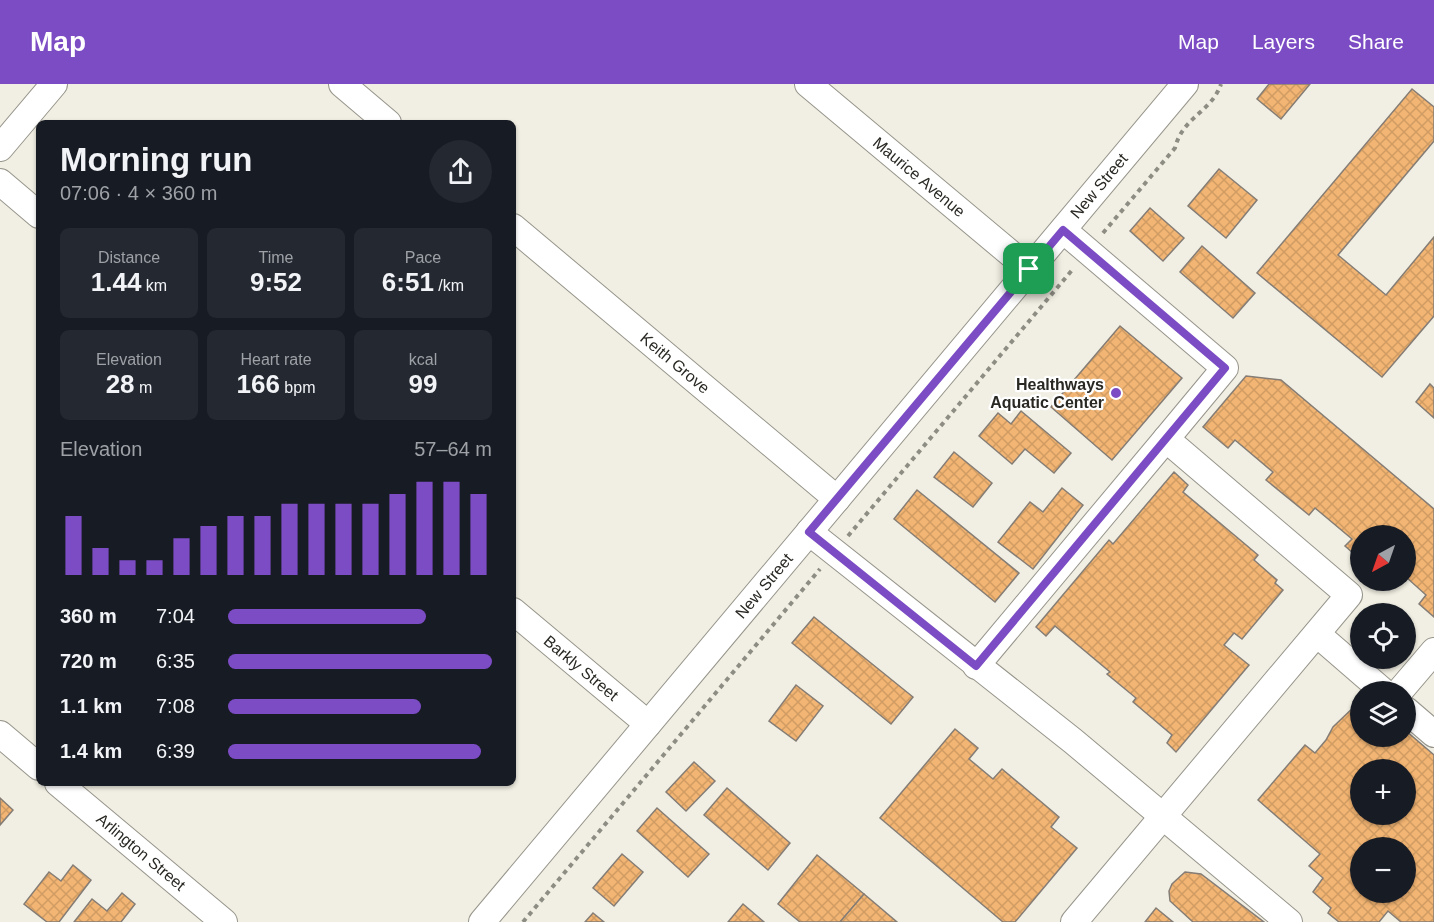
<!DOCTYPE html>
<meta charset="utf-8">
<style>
:root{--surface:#171b24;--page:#242831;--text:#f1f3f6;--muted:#9ea1a6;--accent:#7c4cc4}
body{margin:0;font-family:Helvetica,sans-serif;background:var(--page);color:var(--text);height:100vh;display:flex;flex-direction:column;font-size:22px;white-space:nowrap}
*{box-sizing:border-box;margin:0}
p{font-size:20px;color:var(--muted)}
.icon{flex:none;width:33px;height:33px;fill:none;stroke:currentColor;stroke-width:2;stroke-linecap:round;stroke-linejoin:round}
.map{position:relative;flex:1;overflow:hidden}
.sheet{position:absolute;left:36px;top:36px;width:480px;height:666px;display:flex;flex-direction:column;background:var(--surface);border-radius:9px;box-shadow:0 2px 4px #0004}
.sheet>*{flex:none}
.needle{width:39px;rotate:220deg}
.buttons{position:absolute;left:1350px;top:441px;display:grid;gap:12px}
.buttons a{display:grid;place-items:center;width:66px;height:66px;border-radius:50%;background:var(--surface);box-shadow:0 2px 4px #0004;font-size:30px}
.pin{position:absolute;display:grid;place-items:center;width:51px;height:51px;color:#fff;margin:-26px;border-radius:12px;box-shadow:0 3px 9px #0006}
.round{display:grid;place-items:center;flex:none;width:63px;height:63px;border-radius:32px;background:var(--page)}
.overview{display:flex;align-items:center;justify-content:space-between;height:102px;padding:0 24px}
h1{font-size:33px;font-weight:700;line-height:45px}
.figures{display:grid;grid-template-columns:repeat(3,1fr);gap:9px;height:102px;padding:6px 24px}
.figures div{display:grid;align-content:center;border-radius:9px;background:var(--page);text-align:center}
.figures b{font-size:26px;font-weight:700}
.figures small{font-size:16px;font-weight:400}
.figures p{font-size:16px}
.chart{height:168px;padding:12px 24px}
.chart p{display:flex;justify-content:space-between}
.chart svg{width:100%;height:108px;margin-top:6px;stroke:var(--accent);stroke-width:6}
ul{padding:0 24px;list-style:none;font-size:20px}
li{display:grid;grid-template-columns:96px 72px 1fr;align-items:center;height:45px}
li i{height:15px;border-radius:8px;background:var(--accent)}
header{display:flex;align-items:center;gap:36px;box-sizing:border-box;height:84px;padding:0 30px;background:var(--accent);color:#fff}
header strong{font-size:28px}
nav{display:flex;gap:33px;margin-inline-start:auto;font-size:21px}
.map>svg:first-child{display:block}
.building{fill:url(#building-cross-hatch);stroke:#857d75;stroke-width:1.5;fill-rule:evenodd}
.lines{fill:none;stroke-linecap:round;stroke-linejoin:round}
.minor-casing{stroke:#97958b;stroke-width:28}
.path{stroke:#8e8d84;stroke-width:4;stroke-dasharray:4.5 4.5;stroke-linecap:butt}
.minor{stroke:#fff;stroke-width:26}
.route-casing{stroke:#fff;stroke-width:12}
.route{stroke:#7c4cc4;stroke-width:8}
.poi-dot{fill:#7c4cc4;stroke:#fff;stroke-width:2}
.labels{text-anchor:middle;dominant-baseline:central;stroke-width:4.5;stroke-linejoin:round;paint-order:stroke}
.street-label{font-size:16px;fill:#292823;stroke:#fff}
.poi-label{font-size:16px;font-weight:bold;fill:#292823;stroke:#fff;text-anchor:end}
</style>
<header>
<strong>Map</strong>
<nav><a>Map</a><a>Layers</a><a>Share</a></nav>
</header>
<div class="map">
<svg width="1434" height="838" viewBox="0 0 1434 838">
<defs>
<pattern id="building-cross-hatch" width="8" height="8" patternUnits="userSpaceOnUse" patternTransform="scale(1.5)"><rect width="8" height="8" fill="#f3b573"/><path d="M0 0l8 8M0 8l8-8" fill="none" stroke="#d09c63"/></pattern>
</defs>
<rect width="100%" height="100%" fill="#f1efe3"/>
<g class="building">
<path d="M1269,0H1310L1281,35L1257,15Z"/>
<path d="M1412,5L1434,23V57L1338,171L1386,211L1434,153V232L1382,293L1257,189Z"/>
<path d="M1219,85L1257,116L1226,154L1188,122Z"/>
<path d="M1150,124L1184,154L1163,177L1130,147Z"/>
<path d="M1202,162L1255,209L1233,234L1180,188Z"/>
<path d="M1120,242L1182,294L1112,376L1051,323Z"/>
<path d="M1246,292L1281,296L1434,425V533L1419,520L1426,511L1406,493V452H1360V475L1345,462L1352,455L1315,424L1309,431L1266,396L1273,388L1235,356L1228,364L1203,343Z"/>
<path d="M1430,300L1434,304V334L1416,318Z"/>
<path d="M1021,327L1071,369L1054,389L1025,365L1012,380L979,352L998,329L1011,340Z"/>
<path d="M954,368L992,399L973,423L934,393Z"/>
<path d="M1174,388L1188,401L1183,408L1258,471L1254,476L1277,496L1275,499L1283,506L1242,555L1234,549L1224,561L1249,581L1176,668L1167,659L1172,651L1133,618L1136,614L1107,590L1110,588L1055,542L1046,552L1036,543L1109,456L1113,460Z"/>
<path d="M1062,404L1083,421L1033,485L998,458L1030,418L1043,428Z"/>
<path d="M917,406L1019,489L995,518L894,435Z"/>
<path d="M814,533L913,613L891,640L792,559Z"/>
<path d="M796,601L823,622L796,657L769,637Z"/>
<path d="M1360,621V652H1406V647L1434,671V838H1401L1388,827L1379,838H1339L1328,829L1331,824L1313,808L1323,794L1309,782L1320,770L1258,716L1305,661L1315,669L1326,656L1333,643L1355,622ZM1360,686H1406V730H1360ZM1360,764H1406V808H1360Z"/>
<path d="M955,645L978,664L969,675L993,695L1002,685L1052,727L1059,733L1051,743L1077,764L1015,838H1003L880,734Z"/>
<path d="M694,678L715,697L686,727L666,708Z"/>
<path d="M727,704L790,759L768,786L704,731Z"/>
<path d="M0,714L13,726L0,741Z"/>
<path d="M657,724L709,770L688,793L637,747Z"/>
<path d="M622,770L643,788L614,822L593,804Z"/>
<path d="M817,771L864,810L840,838H800L778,820Z"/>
<path d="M73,781L91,796L59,838H47L24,820L49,788L61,797Z"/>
<path d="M1185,788L1201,790L1264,838H1193L1170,817L1169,807L1172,800Z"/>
<path d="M122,809L135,820L121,838H74L92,815L107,827Z"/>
<path d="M864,810L897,838H840Z"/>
<path d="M743,820L764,838H728Z"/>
<path d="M1156,824L1173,838H1145Z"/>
<path d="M593,829L604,838H585Z"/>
</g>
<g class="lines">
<g class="minor-casing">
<g id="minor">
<path d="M342,0L388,39"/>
<path d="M808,0L1029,185"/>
<path d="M0,64L54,0"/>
<path d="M0,98L39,131"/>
<path d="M513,143L837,415"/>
<path d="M1063,146L1225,284L1166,355"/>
<path d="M809,448L1073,657L1289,838"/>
<path d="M513,527L648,640"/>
<path d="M1317,550L1384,608"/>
<path d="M976,582L1166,355L1349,511L1074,838"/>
<path d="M1399,608L1434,567"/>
<path d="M1406,626L1434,650"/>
<path d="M0,650L39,683"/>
<path d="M58,699L224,838"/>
<path d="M482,838L1185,0"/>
</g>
</g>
<g class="path">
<path d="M1103,149L1175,64C1183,32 1211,29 1221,0"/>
<path d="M848,452L1073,185"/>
<path d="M523,838L820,485"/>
</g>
<use href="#minor" class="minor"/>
</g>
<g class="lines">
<g class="route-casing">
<path id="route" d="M1063,146L1225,284L976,582L809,448Z"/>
</g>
<use href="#route" class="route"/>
</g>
<circle class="poi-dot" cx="1116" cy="309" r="6"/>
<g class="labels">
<g class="street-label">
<text transform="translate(919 93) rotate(40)">Maurice Avenue</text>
<text transform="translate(1099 102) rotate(-50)">New Street</text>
<text transform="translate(675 279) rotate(40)">Keith Grove</text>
<text transform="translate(764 502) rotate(-50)">New Street</text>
<text transform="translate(581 584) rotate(40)">Barkly Street</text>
<text transform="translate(141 768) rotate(40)">Arlington Street</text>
</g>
<g class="poi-label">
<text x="1104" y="300">Healthways<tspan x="1104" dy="18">Aquatic Center</tspan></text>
</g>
</g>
</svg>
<div class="buttons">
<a><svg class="needle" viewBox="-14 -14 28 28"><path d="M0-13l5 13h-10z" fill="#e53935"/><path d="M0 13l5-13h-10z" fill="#9ea1a6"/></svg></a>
<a><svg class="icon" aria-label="locate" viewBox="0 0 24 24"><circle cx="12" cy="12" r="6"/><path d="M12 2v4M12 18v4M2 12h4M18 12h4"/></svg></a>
<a><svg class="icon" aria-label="layers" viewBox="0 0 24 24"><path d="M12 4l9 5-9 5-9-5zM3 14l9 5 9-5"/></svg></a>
<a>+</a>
<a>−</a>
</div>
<div class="pin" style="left:1029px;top:185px;background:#1e9e55"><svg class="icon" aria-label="arrive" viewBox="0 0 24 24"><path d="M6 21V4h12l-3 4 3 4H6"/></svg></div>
<section class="sheet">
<div class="overview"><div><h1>Morning run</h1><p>07:06 · 4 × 360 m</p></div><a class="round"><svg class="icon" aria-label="share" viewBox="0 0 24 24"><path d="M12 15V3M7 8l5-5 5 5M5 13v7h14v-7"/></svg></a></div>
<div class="figures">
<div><p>Distance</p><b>1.44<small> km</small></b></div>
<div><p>Time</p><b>9:52</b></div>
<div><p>Pace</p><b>6:51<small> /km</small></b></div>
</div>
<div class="figures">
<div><p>Elevation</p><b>28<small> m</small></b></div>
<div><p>Heart rate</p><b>166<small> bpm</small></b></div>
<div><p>kcal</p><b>99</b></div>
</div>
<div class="chart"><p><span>Elevation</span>57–64 m</p>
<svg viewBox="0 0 160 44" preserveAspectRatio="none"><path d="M5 44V20M15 44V33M25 44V38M35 44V38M45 44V29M55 44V24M65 44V20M75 44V20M85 44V15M95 44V15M105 44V15M115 44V15M125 44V11M135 44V6M145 44V6M155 44V11"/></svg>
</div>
<ul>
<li><b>360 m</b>7:04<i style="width:75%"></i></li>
<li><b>720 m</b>6:35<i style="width:100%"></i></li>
<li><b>1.1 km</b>7:08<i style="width:73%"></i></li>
<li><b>1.4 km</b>6:39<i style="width:96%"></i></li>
</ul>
</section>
</div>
